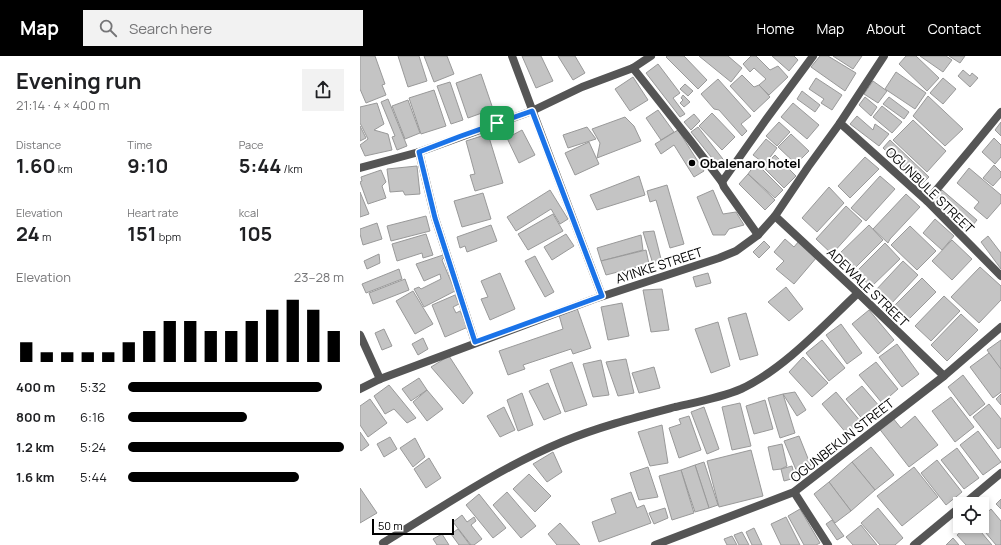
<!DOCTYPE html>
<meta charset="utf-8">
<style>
:root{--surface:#fff;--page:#f2f2f2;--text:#202124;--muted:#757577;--accent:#000}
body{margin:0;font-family:Manrope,sans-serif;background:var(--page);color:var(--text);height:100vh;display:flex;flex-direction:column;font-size:15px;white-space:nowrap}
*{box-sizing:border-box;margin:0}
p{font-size:13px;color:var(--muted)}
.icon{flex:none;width:22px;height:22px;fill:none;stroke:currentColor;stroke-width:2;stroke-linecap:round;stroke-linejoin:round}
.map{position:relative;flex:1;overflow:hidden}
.panel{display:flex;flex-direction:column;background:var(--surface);width:360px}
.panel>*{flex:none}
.fabs{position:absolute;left:593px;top:441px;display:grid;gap:8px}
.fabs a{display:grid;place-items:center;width:36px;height:36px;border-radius:0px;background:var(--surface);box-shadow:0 2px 6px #0003;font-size:20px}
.scale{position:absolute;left:12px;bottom:10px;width:82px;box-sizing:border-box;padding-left:4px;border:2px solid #000;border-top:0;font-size:11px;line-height:14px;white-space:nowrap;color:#000;-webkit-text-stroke:3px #fff;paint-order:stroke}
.pin{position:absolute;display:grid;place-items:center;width:34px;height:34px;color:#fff;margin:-17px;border-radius:8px;box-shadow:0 2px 6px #0006}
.round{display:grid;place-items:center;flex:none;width:42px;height:42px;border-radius:0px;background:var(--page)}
.summary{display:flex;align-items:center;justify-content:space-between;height:68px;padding:0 16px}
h1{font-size:22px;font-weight:700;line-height:30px}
.metrics{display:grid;grid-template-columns:repeat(3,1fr);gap:6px;height:68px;padding:4px 16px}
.metrics div{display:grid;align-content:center}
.metrics b{font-size:20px;font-weight:700}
.metrics small{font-size:11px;font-weight:400}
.metrics p{font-size:11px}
.chart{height:112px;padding:8px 16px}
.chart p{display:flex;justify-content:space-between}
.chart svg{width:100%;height:72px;margin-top:4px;stroke:var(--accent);stroke-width:6}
ul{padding:0 16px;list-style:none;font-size:13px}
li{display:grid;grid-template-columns:64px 48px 1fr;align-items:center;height:30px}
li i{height:10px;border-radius:5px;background:var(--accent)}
header{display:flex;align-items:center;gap:24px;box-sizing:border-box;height:56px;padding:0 20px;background:var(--accent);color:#fff}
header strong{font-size:19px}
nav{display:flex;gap:22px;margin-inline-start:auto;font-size:14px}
.search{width:280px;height:36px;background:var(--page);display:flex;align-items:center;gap:10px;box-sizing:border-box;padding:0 14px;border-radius:0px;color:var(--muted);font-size:15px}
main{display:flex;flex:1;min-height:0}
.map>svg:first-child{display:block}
.building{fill:#c4c4c4;stroke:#999}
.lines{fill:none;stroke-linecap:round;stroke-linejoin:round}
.street{stroke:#555;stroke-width:8}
.route-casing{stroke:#fff;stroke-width:8}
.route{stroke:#1a73e8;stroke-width:5}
.poi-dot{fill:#000;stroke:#fff;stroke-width:1.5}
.labels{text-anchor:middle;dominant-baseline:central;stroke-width:4;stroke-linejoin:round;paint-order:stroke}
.poi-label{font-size:13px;font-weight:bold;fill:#000;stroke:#fff;text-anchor:start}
.street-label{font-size:13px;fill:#000;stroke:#fff}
</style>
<header>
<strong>Map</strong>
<div class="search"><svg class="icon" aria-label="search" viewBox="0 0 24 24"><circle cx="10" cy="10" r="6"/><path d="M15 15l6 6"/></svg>Search here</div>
<nav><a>Home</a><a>Map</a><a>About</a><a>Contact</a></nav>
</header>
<main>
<section class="panel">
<div class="summary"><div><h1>Evening run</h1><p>21:14 · 4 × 400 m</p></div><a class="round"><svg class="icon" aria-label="share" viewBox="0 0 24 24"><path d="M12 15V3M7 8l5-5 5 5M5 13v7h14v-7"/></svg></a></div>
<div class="metrics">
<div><p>Distance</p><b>1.60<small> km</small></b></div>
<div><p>Time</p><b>9:10</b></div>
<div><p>Pace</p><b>5:44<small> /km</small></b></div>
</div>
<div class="metrics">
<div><p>Elevation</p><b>24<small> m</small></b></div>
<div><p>Heart rate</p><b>151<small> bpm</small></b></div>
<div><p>kcal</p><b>105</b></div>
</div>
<div class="chart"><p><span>Elevation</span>23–28 m</p>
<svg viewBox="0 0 160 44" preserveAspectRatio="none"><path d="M5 44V32M15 44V38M25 44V38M35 44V38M45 44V38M55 44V32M65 44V25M75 44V19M85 44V19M95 44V25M105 44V25M115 44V19M125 44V12M135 44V6M145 44V12M155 44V25"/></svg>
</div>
<ul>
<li><b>400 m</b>5:32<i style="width:90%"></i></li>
<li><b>800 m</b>6:16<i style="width:55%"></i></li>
<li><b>1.2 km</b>5:24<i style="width:100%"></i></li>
<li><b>1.6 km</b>5:44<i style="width:79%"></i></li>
</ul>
</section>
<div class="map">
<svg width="641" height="489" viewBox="0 0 641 489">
<rect width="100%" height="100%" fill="#fff"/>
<g class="building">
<path d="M0,0H15L25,28L22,29L26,39L6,47L0,33Z"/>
<path d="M38,0H59L67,25L48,31Z"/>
<path d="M64,0H87L94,18L74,26Z"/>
<path d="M162,0H181L193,25L176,32Z"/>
<path d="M198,0H215L225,17L213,24Z"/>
<path d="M307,0H324L347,24L338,33L306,1Z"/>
<path d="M339,0H368L382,12L371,26Z"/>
<path d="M391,0H396L410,14L418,10L428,21L409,39L399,29L406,23L394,12L390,16L383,8Z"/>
<path d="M412,0H434L438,4L429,15Z"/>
<path d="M460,0H468L496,17L485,35L451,11Z"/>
<path d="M473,0H502L493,13Z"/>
<path d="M546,0H556L579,22L567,35L539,8Z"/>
<path d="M560,0H586L592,4L583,16Z"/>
<path d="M589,0H605L600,7Z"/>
<path d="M298,8L320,37L313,42L325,58L320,61L286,17Z"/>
<path d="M603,14L610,20L612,17L618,22L610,31L598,20Z"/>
<path d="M536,16L566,37L555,53L525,33Z"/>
<path d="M121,18L133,53L108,62L96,27Z"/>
<path d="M382,19L394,31L399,29L410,41L394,56L370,30Z"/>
<path d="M273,21L288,44L270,55L255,33Z"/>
<path d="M456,22L482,39L472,54L461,47L464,43L449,33Z"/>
<path d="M583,22L596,33L583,48L570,37Z"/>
<path d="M358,23L391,60L381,68L387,75L382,80L359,54L354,53L341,38Z"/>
<path d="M513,25L527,35L518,47L504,38Z"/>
<path d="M90,26L103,64L91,68L77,30Z"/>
<path d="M325,28L333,35L328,40L320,33Z"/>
<path d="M74,34L86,70L61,78L49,42Z"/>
<path d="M442,35L460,49L455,56L437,43Z"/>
<path d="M323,39L330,46L324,51L320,47L323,44L321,42Z"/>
<path d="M568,40L603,73L585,90L553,60Z"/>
<path d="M505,41L517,51L511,60L499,49Z"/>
<path d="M529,41L549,56L544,63L523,48Z"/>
<path d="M28,43L47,90L37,94L32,81L35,80L21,46Z"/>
<path d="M48,44L60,77L45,83L32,50Z"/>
<path d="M17,47L24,68L14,74L28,78L32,94L5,100L0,89L8,83L0,67V51Z"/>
<path d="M433,47L459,69L447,83L421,61Z"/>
<path d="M522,50L542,66L532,77L513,61Z"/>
<path d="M298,54L314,76L301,84L286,62Z"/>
<path d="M352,57L375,81L362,94L339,70Z"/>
<path d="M334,58L340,65L331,74L324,66Z"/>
<path d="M497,60L513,74L515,68L529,78L519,90L490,68Z"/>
<path d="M265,61L274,70L281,85L237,102L240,87L232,73Z"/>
<path d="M553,64L586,95L567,116L533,84Z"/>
<path d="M419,66L430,76L417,90L406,80Z"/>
<path d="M641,66V80L635,74Z"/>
<path d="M0,70L6,82L0,85Z"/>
<path d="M227,71L236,83L208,92L203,79Z"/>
<path d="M338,71L366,107L360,112L331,76Z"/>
<path d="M162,74L175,99L159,107L147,82Z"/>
<path d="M318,74L344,115L334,121L314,89L301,98L295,88Z"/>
<path d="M128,78L143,127L115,135L110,119L115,118L106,85Z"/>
<path d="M431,78L449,95L436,108L418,91Z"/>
<path d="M634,82L641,89V101L635,108L622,96Z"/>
<path d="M406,83L417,92L405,108L393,99Z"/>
<path d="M530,84L569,121L561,129L523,92Z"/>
<path d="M229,86L239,108L215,119L205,97Z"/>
<path d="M415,99L436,120L424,132L403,111Z"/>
<path d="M505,101L519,113L490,142L478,130Z"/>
<path d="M396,107L423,134L415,142L388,118Z"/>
<path d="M634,109L641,116V121L633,130L623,122Z"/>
<path d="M57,110L60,138L45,139L43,135L30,136L27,113Z"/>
<path d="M609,112L641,139V147L627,163L614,152L619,146L597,127Z"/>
<path d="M21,114L26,126L22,130L26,142L8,148L0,126L2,125L1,121Z"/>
<path d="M388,118L415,144L405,154L379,128Z"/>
<path d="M279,120L285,139L237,154L230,139Z"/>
<path d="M520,120L535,133L506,165L491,152Z"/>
<path d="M307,129L324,188L310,192L296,144L290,146L287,135Z"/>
<path d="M469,131L484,147L457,176L442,162Z"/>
<path d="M190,134L208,163L200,168L191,153L156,175L147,161Z"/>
<path d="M353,134L363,158L376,156L384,169L369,173L365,179H353L337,141Z"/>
<path d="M582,134L617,164L608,175L572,144Z"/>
<path d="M0,136L9,158L0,161Z"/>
<path d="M123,137L131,163L102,171L94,145Z"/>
<path d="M546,138L560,151L530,183L528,187L513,173Z"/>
<path d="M486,150L502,165L472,198L456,183Z"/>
<path d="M193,158L203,175L168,194L158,178Z"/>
<path d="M66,160L70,175L31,185L27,170Z"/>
<path d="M575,163L594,180L582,194L563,177Z"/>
<path d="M17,167L22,183L3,189L0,178V173Z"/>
<path d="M131,169L137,185L107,196L105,190L100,192L97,181Z"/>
<path d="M509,169L523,184L494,213L479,198Z"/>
<path d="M550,170L576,195L557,214L531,189Z"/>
<path d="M294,175L302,207L293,208L283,176Z"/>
<path d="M66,178L73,199L63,202L62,197L37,205L32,188Z"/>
<path d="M206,178L214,190L192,204L184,191Z"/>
<path d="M281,179L283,194L241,205L237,192Z"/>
<path d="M628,180L641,197V213L621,186Z"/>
<path d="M425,183L434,191L439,185L457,201L434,228L416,213L424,205L414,196Z"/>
<path d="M592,184L612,203L592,224L572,205Z"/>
<path d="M404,185L410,191L399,202L393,196Z"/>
<path d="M525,187L540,203L511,231L496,216Z"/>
<path d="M286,194L289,208L246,219L241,205Z"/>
<path d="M19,198L20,207L7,213L4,205Z"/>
<path d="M83,199L85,201L82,204L95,235L64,251L54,233L59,231L61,233L81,223L80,218L64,225L56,208Z"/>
<path d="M175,200L194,236L185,241L165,205Z"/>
<path d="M543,205L558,219L530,249L515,235Z"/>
<path d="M620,211L641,230V244L619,267L591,241Z"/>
<path d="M39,213L42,223L6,237L2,228Z"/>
<path d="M140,217L155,253L130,264L121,243L128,241L121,225Z"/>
<path d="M348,217L351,227L336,231L333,221Z"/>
<path d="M562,222L576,236L547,265L533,251Z"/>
<path d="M45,223L49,234L13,248L9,237Z"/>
<path d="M426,231L443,253L429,265L408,246Z"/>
<path d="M302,233L309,274L291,276L283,234Z"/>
<path d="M53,235L73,268L55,278L36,245Z"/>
<path d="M95,239L99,248L93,251L96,257L100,255L108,271L85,281L72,249Z"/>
<path d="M584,240L600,255L571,285L555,270Z"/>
<path d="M262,247L269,280L248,284L241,251Z"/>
<path d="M217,252L231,292L213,298L211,293L163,309L165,313L148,319L139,295L203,273L199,259Z"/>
<path d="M509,254L534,284L518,298L492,268Z"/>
<path d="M386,257L398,299L380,304L368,262Z"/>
<path d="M601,258L618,274L587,305L571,289Z"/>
<path d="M358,266L370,310L351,317L335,273Z"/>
<path d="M481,268L502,297L487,308L466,279Z"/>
<path d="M24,273L32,290L22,294L15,277Z"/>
<path d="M63,282L68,293L58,299L52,288Z"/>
<path d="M462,284L485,312L469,325L446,297Z"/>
<path d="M641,284V314L627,294Z"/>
<path d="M537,288L559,318L542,331L519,301Z"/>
<path d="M629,297L641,313V336L633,342L610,311Z"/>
<path d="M89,300L113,337L103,348L71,311Z"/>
<path d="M443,301L468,327L452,341L429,316Z"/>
<path d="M266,303L274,337L258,340L246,306Z"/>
<path d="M241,304L249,339L233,341L223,308Z"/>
<path d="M212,306L227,349L205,356L190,314Z"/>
<path d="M516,306L538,333L522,347L499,319Z"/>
<path d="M294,311L300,332L279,337L272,317Z"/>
<path d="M603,319L625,348L610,360L588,331Z"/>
<path d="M59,322L67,334L51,345L42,333Z"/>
<path d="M188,327L201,357L184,364L169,335Z"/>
<path d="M29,329L56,362L47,367L34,353L25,358L14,340Z"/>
<path d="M502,330L520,351L504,365L486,343Z"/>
<path d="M67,334L83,353L67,365L53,346Z"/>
<path d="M435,336L446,354L437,360L423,338Z"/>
<path d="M476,336L501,366L487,378L462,348Z"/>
<path d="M162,337L173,369L158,375L147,344Z"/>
<path d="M423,338L435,377L420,382L408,342Z"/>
<path d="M641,338V349L636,343Z"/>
<path d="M591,341L614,371L595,386L572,355Z"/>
<path d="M10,343L27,367L8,381L0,369V350Z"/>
<path d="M405,344L413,373L394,378L386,350Z"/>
<path d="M380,347L391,390L372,394L362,351Z"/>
<path d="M629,348L641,363V391L638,393L613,361Z"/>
<path d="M144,351L155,374L140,381L127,360Z"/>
<path d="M344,351L359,393L347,398L331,356Z"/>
<path d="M329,360L341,394L319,402L309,372L321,368L319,363Z"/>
<path d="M555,360L578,389L549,411L518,371L532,361L541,372Z"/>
<path d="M302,369L308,407L290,410L278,376Z"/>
<path d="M618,375L641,406L623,419L600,389Z"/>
<path d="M0,376L9,389L1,395L0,393Z"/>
<path d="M439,380L451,410L437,416L424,385Z"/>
<path d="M30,381L37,393L24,401L17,388Z"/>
<path d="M55,382L65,401L53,411L40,392Z"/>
<path d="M422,388L427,410L421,413L413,414L408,391Z"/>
<path d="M511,391L534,419L515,434L492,406Z"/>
<path d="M597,392L619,422L604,433L581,404Z"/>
<path d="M391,394L403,440L359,451L347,405Z"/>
<path d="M193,396L202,416L187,426L173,408Z"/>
<path d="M69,402L81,422L66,432L54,413Z"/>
<path d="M577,404L602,436L586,449L561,417Z"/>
<path d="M344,406L358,449L349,452L335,409Z"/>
<path d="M492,406L515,434L491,455L469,426Z"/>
<path d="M335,409L349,452L335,456L321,414Z"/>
<path d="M432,410L435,422L424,425L421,413Z"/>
<path d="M288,411L298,441L279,444L270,417Z"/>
<path d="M554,411L578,441L542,470L517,440Z"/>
<path d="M321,414L334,457L312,464L299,420Z"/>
<path d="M169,418L191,440L175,456L153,433Z"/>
<path d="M469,426L491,455L475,467L454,438Z"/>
<path d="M0,432L17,457L0,467Z"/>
<path d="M147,436L176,470L161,482L133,449Z"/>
<path d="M271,436L277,452L284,449L291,467L239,486L232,466L256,457L251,443Z"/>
<path d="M119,438L146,472L133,482L106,449Z"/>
<path d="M641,443V453L636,448Z"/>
<path d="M305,452L308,462L294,468L289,457Z"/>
<path d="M518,452L543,482L535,489H520L501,467Z"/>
<path d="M440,453L460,487L456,489H444L428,460Z"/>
<path d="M631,453L641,465V489H636L620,470H622V461Z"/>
<path d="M102,459L107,466L114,461L116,465L111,469L122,483L114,489H111L93,466Z"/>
<path d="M426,461L440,489H421L411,468Z"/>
<path d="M472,464L484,480L477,484L466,468Z"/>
<path d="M200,467L220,489H197L188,478Z"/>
<path d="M501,469L517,489H493L486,481Z"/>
<path d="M608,470H616L632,489H606L597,479Z"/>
<path d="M394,472L402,489H392L386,476Z"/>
<path d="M98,473L110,489H99L91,478Z"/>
<path d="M382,476L389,489H379L374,479Z"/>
<path d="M82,478L89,489H77L73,483Z"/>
<path d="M372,480L377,489H367L364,483Z"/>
<path d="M593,482L599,489H586Z"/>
</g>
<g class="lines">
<g class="street">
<path d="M152,0L242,240"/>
<path d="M273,12L330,84L362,126L364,131L398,179"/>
<path d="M480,67L567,145L641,220"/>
<path d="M59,96L75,162L115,286"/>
<path d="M0,112L59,96L172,55L222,31L273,12L291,0"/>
<path d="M362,126L405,65L453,0"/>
<path d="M567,145L609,95L641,56"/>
<path d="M415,160L498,237L584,320"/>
<path d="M0,279L20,323"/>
<path d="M0,333L20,323L234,243L359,202L376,195L398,179L415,160L448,111L480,67L524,0"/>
<path d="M434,436L468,489"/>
<path d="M604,448L641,417"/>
<path d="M23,487C81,452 139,412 202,386C238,371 277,361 315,351C337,346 360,342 381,333C424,313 464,269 498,237"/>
<path d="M295,489L434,436L584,320L641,271"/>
<path d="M554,489L600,451"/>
</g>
</g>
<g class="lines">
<g class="route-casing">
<path id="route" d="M172,55L242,240L115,286L75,162L59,96L101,80Z"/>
</g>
<use href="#route" class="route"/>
</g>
<circle class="poi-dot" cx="332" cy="107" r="4"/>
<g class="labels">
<g class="poi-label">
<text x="340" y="107">Obalenaro hotel</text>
</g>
<g class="street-label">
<text transform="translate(570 134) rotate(44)">OGUNBULE STREET</text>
<text transform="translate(299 209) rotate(-18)">AYINKE STREET</text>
<text transform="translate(508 231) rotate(44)">ADEWALE STREET</text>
<text transform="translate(482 384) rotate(-38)">OGUNBEKUN STREET</text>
</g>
</g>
</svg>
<div class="fabs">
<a><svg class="icon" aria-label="locate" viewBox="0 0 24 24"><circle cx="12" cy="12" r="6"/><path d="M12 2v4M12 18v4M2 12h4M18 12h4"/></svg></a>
</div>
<div class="scale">50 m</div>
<div class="pin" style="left:137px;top:67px;background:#1e9e55"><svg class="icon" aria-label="arrive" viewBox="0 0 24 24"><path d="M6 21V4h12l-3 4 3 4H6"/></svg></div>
</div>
</main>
